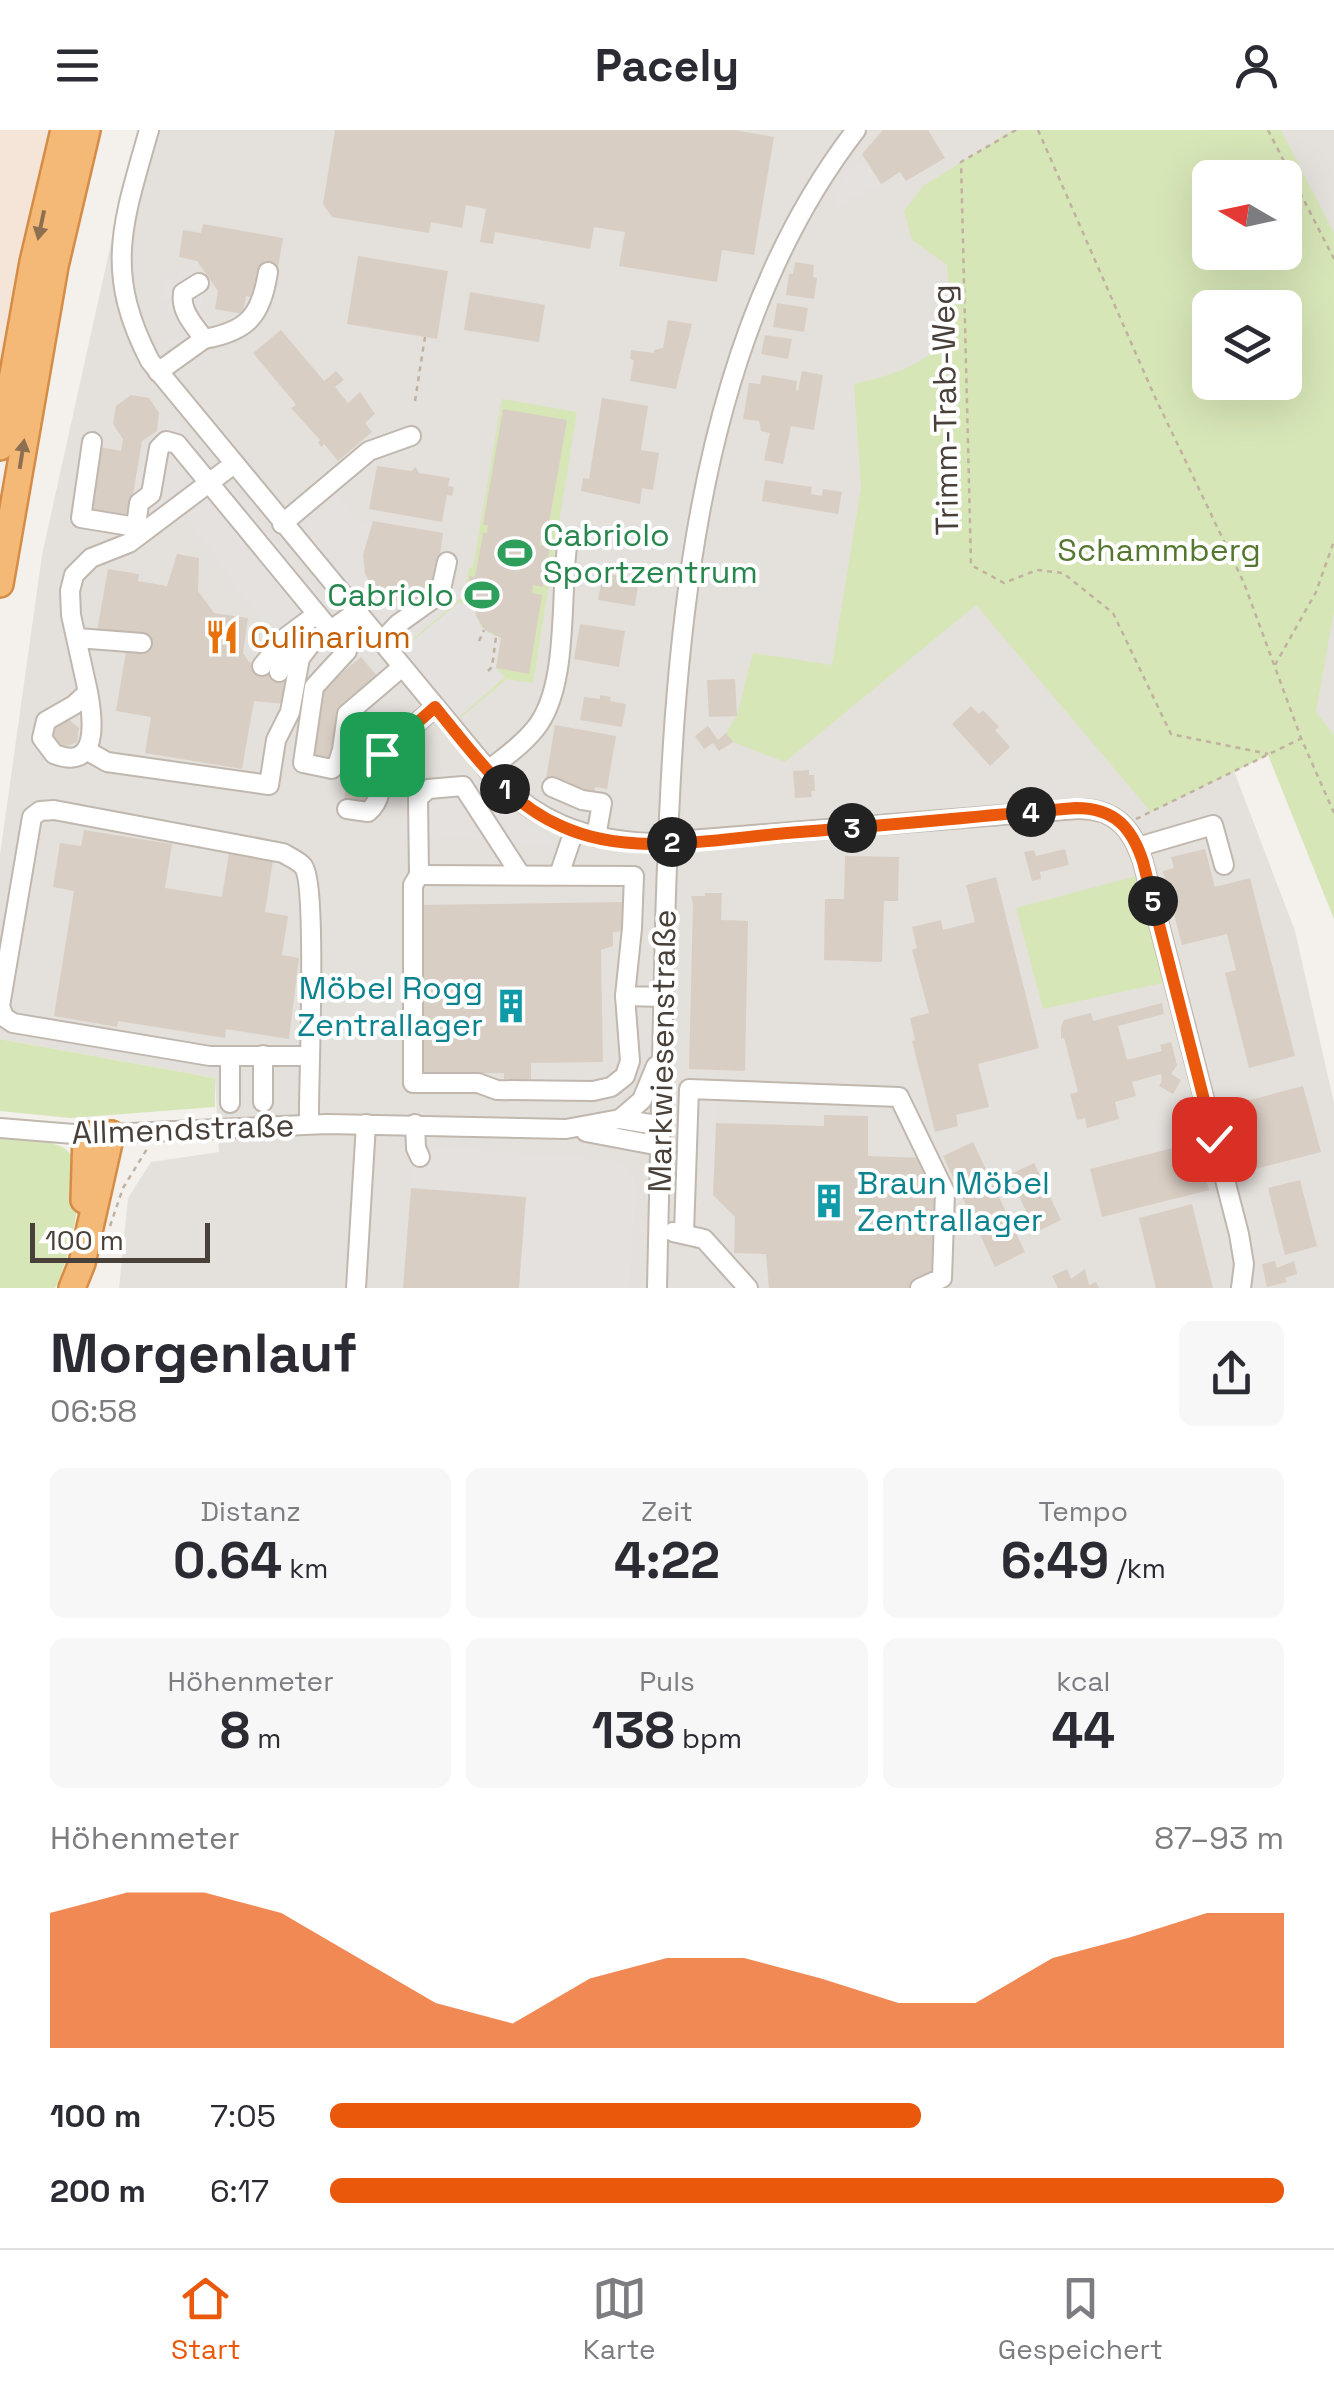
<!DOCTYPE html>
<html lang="de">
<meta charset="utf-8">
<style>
:root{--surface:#fff;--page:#f7f7f7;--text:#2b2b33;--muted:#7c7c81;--line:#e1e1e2;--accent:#ea580c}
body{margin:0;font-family:"Space Grotesk",sans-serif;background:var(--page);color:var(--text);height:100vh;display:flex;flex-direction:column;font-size:38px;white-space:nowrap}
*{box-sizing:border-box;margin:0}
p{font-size:32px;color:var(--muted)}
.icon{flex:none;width:55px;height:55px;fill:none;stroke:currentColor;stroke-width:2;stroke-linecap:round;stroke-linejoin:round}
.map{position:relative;height:1158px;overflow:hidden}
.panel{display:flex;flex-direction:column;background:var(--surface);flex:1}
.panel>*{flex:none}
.needle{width:65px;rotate:279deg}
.fabs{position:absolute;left:1192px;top:30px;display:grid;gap:20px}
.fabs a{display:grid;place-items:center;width:110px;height:110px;border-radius:15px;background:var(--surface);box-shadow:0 10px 40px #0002;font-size:50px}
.scale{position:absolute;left:30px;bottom:25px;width:180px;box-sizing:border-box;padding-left:10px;border:5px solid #484039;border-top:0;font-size:28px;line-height:35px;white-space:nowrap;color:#484039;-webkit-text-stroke:8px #fff;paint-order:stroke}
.pin{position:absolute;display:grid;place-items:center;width:85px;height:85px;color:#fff;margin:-42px;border-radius:20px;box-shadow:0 5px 15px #0006}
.km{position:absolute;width:50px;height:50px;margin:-25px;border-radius:50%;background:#222;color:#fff;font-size:28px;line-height:50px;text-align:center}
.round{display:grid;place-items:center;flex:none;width:105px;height:105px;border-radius:15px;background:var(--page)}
.head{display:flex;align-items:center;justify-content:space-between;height:170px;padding:0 50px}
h1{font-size:55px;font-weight:600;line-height:75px}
.stats{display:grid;grid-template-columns:repeat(3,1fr);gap:15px;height:170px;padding:10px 50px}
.stats div{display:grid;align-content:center;border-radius:15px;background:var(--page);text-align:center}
.stats b{font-size:50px;font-weight:600}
.stats small{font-size:28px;font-weight:400}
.stats p{font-size:28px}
.chart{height:280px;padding:20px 50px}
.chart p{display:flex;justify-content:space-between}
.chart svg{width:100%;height:180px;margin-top:10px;fill:var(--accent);opacity:.7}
ul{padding:0 50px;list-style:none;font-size:32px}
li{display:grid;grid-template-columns:160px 120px 1fr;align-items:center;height:75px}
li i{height:25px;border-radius:12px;background:var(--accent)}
header{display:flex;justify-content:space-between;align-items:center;height:130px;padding:0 50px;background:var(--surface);font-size:45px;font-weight:600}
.tab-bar{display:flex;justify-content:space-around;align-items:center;height:140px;border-top:2px solid var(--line);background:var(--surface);font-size:28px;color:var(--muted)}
.tab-bar a{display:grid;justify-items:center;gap:5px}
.tab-bar .selected{color:var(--accent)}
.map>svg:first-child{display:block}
.commercial{fill:#f4e5d8}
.industrial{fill:#e4e0dc;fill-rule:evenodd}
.green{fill:#d7e6b7;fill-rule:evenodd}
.parking{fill:#e4e1df}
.building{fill:#d9cec4}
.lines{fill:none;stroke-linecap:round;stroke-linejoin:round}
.minor-casing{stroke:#c0b7ae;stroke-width:22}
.highway-casing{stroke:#d48c46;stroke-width:30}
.path{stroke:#c0b1a0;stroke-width:2.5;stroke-dasharray:5 5;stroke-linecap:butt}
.minor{stroke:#fff;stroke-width:18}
.highway{stroke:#f4b976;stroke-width:25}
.oneway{fill:#8d7051}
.route-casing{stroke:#fff;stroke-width:20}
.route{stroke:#ea580c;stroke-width:12}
.labels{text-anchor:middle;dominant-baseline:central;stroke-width:8;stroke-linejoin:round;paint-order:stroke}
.street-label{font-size:32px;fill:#484039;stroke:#fff}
.leisure-label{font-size:32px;fill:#27864d;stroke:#fff;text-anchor:start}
.park-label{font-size:32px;fill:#55772f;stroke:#fff}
.food-label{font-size:32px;fill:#c56008;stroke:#fff;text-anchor:start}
.culture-label{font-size:32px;fill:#0d838f;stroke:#fff;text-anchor:end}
</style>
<header><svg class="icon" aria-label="menu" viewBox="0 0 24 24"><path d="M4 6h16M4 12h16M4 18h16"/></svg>Pacely<svg class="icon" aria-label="person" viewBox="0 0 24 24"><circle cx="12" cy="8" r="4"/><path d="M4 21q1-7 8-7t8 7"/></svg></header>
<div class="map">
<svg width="1334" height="1158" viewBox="0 0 1334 1158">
<rect width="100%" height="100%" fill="#f4f0eb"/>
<path class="commercial" d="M0,0H53L0,243Z"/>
<path class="industrial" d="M141,0H1334V605L1315,583L1301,608L1234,641L1295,801L1334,973V1158H119L128,1068L151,1032L219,1022L215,948L0,909V725L42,425L117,86ZM1210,48H1285V122H1210ZM1210,178H1285V252H1210Z"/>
<g class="green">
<path d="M1013,0H1281L1334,103V481L1316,582L1334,605V789L1268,625L1151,682L976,475L785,632L733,612L726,603L737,585L753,523L832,535L861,358L854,254C896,244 920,237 951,206L947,135L912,110L904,81L923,56ZM1210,48H1285V122H1210ZM1210,178H1285V252H1210Z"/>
<path d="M502,269L577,282L533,553L507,549L459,589L400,520L464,466L469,438L473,437Z"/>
<path d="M1140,745L1167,852L1043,879L1016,778Z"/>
<path d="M0,909L215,948V977L70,988L0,981Z"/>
<path d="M0,1008C18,1010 46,1009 62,1017C95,1033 69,1133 55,1158H0Z"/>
</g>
<g class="parking">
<path d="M867,32L881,54L837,76L831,57L846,50L843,42Z"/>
<path d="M177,140L191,142L190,152L195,161L203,162L200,181L193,180L196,187L202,182L213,197L206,202V215L212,224L190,240L169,212L182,203L179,199L187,193L185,191L178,196L165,179L172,172L162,170L166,148L175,149Z"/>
<path d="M176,288L202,324L182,350L187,357L154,381L138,357L142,328L151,329L154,310L151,305Z"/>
<path d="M229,354L334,479L326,485L274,508L184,383L207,367L212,374Z"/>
<path d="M333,362L359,393L373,391L362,428L365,443L375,459L400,471L434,468L444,479L406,511L391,493L383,498L366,478L373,472L369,467L361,473L300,401L308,395L302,386L315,375L323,382L334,373L329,366Z"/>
<path d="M458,473L475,474L480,495L489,503L501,508L496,538L505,547L458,588L402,520Z"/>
<path d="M464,642L465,650L472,645L511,684L551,708L548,716L472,708L404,710L406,668L423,652L432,651V643Z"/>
<path d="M677,953L717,954L714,1066L685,1081H675Z"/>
<path d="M428,1016L618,1031L627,1037L634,1049L636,1061L629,1158H519L526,1067L411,1058L413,1036Z"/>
</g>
<g class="building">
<path d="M335,0H735L774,7L754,125L722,120L717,152L619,136L625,102L594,97L590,119L495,102L493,114L480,112L486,79L466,75L462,98L431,92L429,103L332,87L323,74Z"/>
<path d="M883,0H928L945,28L906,51L900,42L881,54L862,24Z"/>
<path d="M203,94L283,108L277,144L259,141L255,168L246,166L243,184L215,179L218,161L197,131L179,127L183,100L201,103Z"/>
<path d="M358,126L448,141L437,209L347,194Z"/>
<path d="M795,132L814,135L813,147L817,148L814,169L786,165L789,144H793Z"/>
<path d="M470,162L545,175L539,212L464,200Z"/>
<path d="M777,173L808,178L804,202L773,197Z"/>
<path d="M668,190L692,194L676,259L630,251L634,230L630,229L631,220L654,223V220L663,218Z"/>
<path d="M281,200L324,251L336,241L344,250L335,257L348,273L360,262L375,284L365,293L372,302L338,331L324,314L321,317L318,312L320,310L291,278L296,275L294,272L253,223Z"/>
<path d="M765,205L792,209L788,229L761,224Z"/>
<path d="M802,241L823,245L814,300L791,296L783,334L764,330L770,303L761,301L759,291L743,289L749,253L760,254L762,245L797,251L796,260L798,261Z"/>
<path d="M131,265L149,268L159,283L157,301L142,311L129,388L89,381L100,317L121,321L123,309L113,294L116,276Z"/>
<path d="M602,268L648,276L641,320L659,323L653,360L642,358L640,374L581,361L583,348L589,349Z"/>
<path d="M503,279L567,290L547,405L541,404L540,415L550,417L543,457L533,455L532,463L542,465L529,544L496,538L501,508L484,499L476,486L475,474L466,473L470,446L475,447L483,403H487L488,395H483Z"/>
<path d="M377,336L411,341L416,337L419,343L450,348L448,356L454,357L452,366L447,365L442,392L369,379Z"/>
<path d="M765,350L812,357L811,364L822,366L823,359L842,362L838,384L762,371Z"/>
<path d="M373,391L443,403L434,468L396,471L380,464L381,460L377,461L370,454L365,443L363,425Z"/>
<path d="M177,424L199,428L198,461L214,483L248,488L243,523L249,532L290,545L286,574L254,571L242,639L145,623L151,587L116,581L127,516L97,501L108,439L139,444L138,451L167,456Z"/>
<path d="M603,443L639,449L635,476L598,470Z"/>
<path d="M580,494L625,501L619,537L574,529Z"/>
<path d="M361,527L378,547L341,578L332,632L309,628L319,562Z"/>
<path d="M735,549L737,586L709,587L707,550Z"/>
<path d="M600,565L611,567L610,571L626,574L622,597L580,590L584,567L600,569Z"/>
<path d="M971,576L979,584L983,580L999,597L995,600L1010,617L990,636L952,594Z"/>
<path d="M68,589L79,598L77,612L63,618L52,609L54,594Z"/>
<path d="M371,592L385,609L369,623L377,639L371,675L344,670L355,605Z"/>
<path d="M555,595L616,606L607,659L595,657L594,662L569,658L570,653L546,649Z"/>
<path d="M708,596L718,610L726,603L733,612L719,621L713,613L704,619L695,606Z"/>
<path d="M809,640V645H814L815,661H811L812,667L795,668L793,641Z"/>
<path d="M84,700L172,714L165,758L222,767L229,723L273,730L265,782L288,786L282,825L299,828L289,909L226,899L225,908L118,891L117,897L54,886L74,761L53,757L60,713L81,716Z"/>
<path d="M1065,719L1069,735L1040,742L1041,749L1032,751L1024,722L1034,720L1036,726Z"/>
<path d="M1205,719L1215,757L1250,748L1295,926L1249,938L1225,843L1236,840L1227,804L1182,815L1163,741L1174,738L1171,727Z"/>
<path d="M845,726L899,727L898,771H884L882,832L824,830L825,769H844Z"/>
<path d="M996,747L1039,918L978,934L989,977L956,985L958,996L935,1002L912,911L915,910L910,888L929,883L912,820L917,818L912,797L941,790L943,800L975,792L966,755Z"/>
<path d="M705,763H722L721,790L748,791L745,941L689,939L693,774L691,766H705Z"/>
<path d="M624,772V801L613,802V816L601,820L603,932L531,933V949H504V943L422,944L419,775Z"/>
<path d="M1162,873L1164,884L1118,896L1127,930L1162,921L1160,915L1171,912L1177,935L1171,944L1181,950L1173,964L1159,956L1162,951L1161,944L1132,952L1136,966L1115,972L1119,989L1087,998L1085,988L1077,990L1070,964L1078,962L1066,915L1064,908L1061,909V896L1064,890L1091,883L1093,891Z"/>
<path d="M1303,956L1321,1022L1240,1043L1223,977Z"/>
<path d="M824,985L868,986V1026L923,1028L940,1064L938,1146L912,1158H769L766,1124L734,1123L735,1087L713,1065L716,993L824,996Z"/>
<path d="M973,1012L1025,1122L995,1137L943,1026Z"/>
<path d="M1197,1012L1209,1060L1102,1087L1090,1039Z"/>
<path d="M1034,1033L1061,1090L1036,1102L1009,1045Z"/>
<path d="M1300,1050L1317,1116L1285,1125L1268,1058Z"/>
<path d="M411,1058L526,1067L519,1158H403Z"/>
<path d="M1192,1074L1213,1158H1156L1139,1088Z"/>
<path d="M1275,1131L1277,1138L1294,1131L1297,1144L1285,1148L1287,1152L1267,1157L1262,1134Z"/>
<path d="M1067,1139L1071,1149L1085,1139L1089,1155L1096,1152L1099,1158H1058L1052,1146Z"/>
</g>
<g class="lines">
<g class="minor-casing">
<g id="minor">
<path d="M149,0C123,92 103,141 150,231L488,640C532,691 586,711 652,713L1077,679C1115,678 1132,698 1143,732L1239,1104L1244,1134L1241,1158"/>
<path d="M204,209C249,201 261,185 268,142"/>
<path d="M158,242L204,209C194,195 180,181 183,163L199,153"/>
<path d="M92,312L81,388L136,397"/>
<path d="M282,394L369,321L411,306"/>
<path d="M141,403L136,397L139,373L151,364L159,318L166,311L177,314L331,501"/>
<path d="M351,486L347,521L314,557L303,633L332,639L338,633L342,620L347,584L402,537"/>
<path d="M77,508L142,513"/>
<path d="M381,512L398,494L440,464L447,432"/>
<path d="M262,536L286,507L317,484"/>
<path d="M279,542L287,524L299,511"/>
<path d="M88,562C93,589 100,642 54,624L42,608L46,591L74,575L88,562L71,485L70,461L74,445L91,428L129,413L234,334"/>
<path d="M86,620L107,632L269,655L276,610L290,582L300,528L310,515L356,482"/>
<path d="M488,640C504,628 522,615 535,599C569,558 560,468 567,417"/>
<path d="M552,657L582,670L602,673L596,707"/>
<path d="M347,679L368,682C385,668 381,644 382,624L435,577"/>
<path d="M1138,717L1213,695L1224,735"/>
<path d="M520,744L463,656L428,659L418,668L419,745L413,755V953H478L497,960L593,961L611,957L625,946L630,931L625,866"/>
<path d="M419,745L634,746L632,798L625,866L663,867"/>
<path d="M559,745L574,701"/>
<path d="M263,925V972"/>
<path d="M308,926H210L13,893L4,887L0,876L32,687L40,681L54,680L283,723C288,726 299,731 303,736C318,754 308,957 309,994"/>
<path d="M230,927V973"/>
<path d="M620,989L642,970L656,936"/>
<path d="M415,994L416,1018L420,1027"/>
<path d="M0,998L86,1005L327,994L566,999L620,989L650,994L660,1006"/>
<path d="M586,1002L660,1016"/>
<path d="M673,1102L704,1109L748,1158"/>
<path d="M684,1102L689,959L899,967L945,1062L942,1148L920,1158"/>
<path d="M356,1158L366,994"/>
<path d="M657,1158C660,1037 662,916 665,795C673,531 688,217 856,0"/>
</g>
</g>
<g class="highway-casing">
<g id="highway">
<path d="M0,317L33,132L64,0"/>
<path d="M0,454L55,136L87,0"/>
<path d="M84,1070L86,1005"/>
<path d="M72,1158L82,1133L111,1004"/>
</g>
</g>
<g class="path">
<path d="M1016,0L961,32L971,435L1004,453L1037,440L1063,443L1113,483L1171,604L1268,624"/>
<path d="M1038,0L1154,265L1244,453L1301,608L1334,683"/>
<path d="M1268,0L1334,129"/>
<path d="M415,271L425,207"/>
<path d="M369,472L379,459"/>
<path d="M479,511L484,500"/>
<path d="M1275,535L1316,462L1334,411"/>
<path d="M488,541L492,537L496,507"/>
<path d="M1136,689L1300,609"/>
<path d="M110,1096L123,1058L147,1019"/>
</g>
<use href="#minor" class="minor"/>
<use href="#highway" class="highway"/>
</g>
<defs><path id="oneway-solid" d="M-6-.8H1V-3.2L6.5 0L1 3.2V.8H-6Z" transform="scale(2.5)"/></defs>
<g class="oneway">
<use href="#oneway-solid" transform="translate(41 95) rotate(102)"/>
<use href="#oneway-solid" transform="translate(22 324) rotate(-81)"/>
</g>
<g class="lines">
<g class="route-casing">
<path id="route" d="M382,624L435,577C472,622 506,672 561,696C630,728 715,709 787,703C884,696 980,686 1076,678C1115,678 1132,698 1143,732L1214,1009"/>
</g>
<use href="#route" class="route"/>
</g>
<defs>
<g id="stadium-bare" transform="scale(2.7)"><path d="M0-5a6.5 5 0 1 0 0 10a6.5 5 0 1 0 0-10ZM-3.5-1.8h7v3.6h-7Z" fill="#2e9e5b" stroke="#fff" stroke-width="2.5" paint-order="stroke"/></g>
<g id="restaurant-bare" transform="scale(2.7)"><path d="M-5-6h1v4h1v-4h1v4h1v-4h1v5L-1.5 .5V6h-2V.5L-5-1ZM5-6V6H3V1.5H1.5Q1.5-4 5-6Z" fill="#e8710a" stroke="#fff" stroke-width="2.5" paint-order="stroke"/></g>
<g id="building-bare" transform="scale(2.7)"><path d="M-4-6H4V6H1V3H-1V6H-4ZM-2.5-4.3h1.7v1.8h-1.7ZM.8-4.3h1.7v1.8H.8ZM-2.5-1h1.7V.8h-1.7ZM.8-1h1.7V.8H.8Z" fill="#0f9aa8" stroke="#fff" stroke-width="2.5" paint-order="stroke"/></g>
</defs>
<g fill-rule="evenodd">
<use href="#stadium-bare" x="515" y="423"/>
<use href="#stadium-bare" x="482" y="465"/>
<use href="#restaurant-bare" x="222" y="507"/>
<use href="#building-bare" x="511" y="876"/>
<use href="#building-bare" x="829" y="1071"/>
</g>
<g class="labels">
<g class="street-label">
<text transform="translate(945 280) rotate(-91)">Trimm-Trab-Weg</text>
<text transform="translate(662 921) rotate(-89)">Markwiesenstraße</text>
<text transform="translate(183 999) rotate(-2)">Allmendstraße</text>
</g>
<g class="leisure-label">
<text x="543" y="405">Cabriolo<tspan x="543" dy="37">Sportzentrum</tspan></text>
<text x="454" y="465" text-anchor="end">Cabriolo</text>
</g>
<g class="park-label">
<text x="1159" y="420">Schammberg</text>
</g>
<g class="food-label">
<text x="250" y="507">Culinarium</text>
</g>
<g class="culture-label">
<text x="483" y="858">Möbel Rogg<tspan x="483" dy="37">Zentrallager</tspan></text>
<text x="857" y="1053" text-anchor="start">Braun Möbel<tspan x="857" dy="37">Zentrallager</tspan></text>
</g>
</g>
</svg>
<div class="fabs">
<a><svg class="needle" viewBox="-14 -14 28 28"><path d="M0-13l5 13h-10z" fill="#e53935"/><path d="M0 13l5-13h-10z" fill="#7c7c81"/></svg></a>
<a><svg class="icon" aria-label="layers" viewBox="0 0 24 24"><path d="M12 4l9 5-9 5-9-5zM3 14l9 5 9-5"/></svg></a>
</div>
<div class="scale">100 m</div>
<div class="pin" style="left:382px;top:624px;background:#1e9e55"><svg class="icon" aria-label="arrive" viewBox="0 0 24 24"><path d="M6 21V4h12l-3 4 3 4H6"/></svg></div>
<div class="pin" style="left:1214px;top:1009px;background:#d93025"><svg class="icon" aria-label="check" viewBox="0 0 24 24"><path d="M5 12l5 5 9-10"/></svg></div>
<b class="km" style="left:505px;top:659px">1</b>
<b class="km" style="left:672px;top:712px">2</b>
<b class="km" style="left:852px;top:698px">3</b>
<b class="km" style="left:1031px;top:682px">4</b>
<b class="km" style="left:1153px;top:771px">5</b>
</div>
<section class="panel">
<div class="head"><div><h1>Morgenlauf</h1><p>06:58</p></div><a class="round"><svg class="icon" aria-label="share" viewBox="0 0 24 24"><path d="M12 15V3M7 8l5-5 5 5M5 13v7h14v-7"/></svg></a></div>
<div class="stats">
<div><p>Distanz</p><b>0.64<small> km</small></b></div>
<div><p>Zeit</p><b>4:22</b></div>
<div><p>Tempo</p><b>6:49<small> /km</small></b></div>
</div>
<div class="stats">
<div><p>Höhenmeter</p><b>8<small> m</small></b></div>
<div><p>Puls</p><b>138<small> bpm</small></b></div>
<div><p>kcal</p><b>44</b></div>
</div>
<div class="chart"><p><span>Höhenmeter</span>87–93 m</p>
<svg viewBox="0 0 160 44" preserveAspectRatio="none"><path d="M0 44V11L10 6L20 6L30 11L40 22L50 33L60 38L70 27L80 22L90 22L100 27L110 33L120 33L130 22L140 17L150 11L160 11V44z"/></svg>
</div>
<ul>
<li><b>100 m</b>7:05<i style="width:62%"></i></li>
<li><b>200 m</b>6:17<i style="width:100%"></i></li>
</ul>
</section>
<nav class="tab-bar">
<a class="selected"><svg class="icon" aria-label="home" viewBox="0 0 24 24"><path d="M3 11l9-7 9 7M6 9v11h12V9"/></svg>Start</a>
<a><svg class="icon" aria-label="map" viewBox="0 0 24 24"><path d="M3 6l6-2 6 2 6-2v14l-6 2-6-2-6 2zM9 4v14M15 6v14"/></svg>Karte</a>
<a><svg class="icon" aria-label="saved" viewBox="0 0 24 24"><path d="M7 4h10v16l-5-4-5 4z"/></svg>Gespeichert</a>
</nav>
